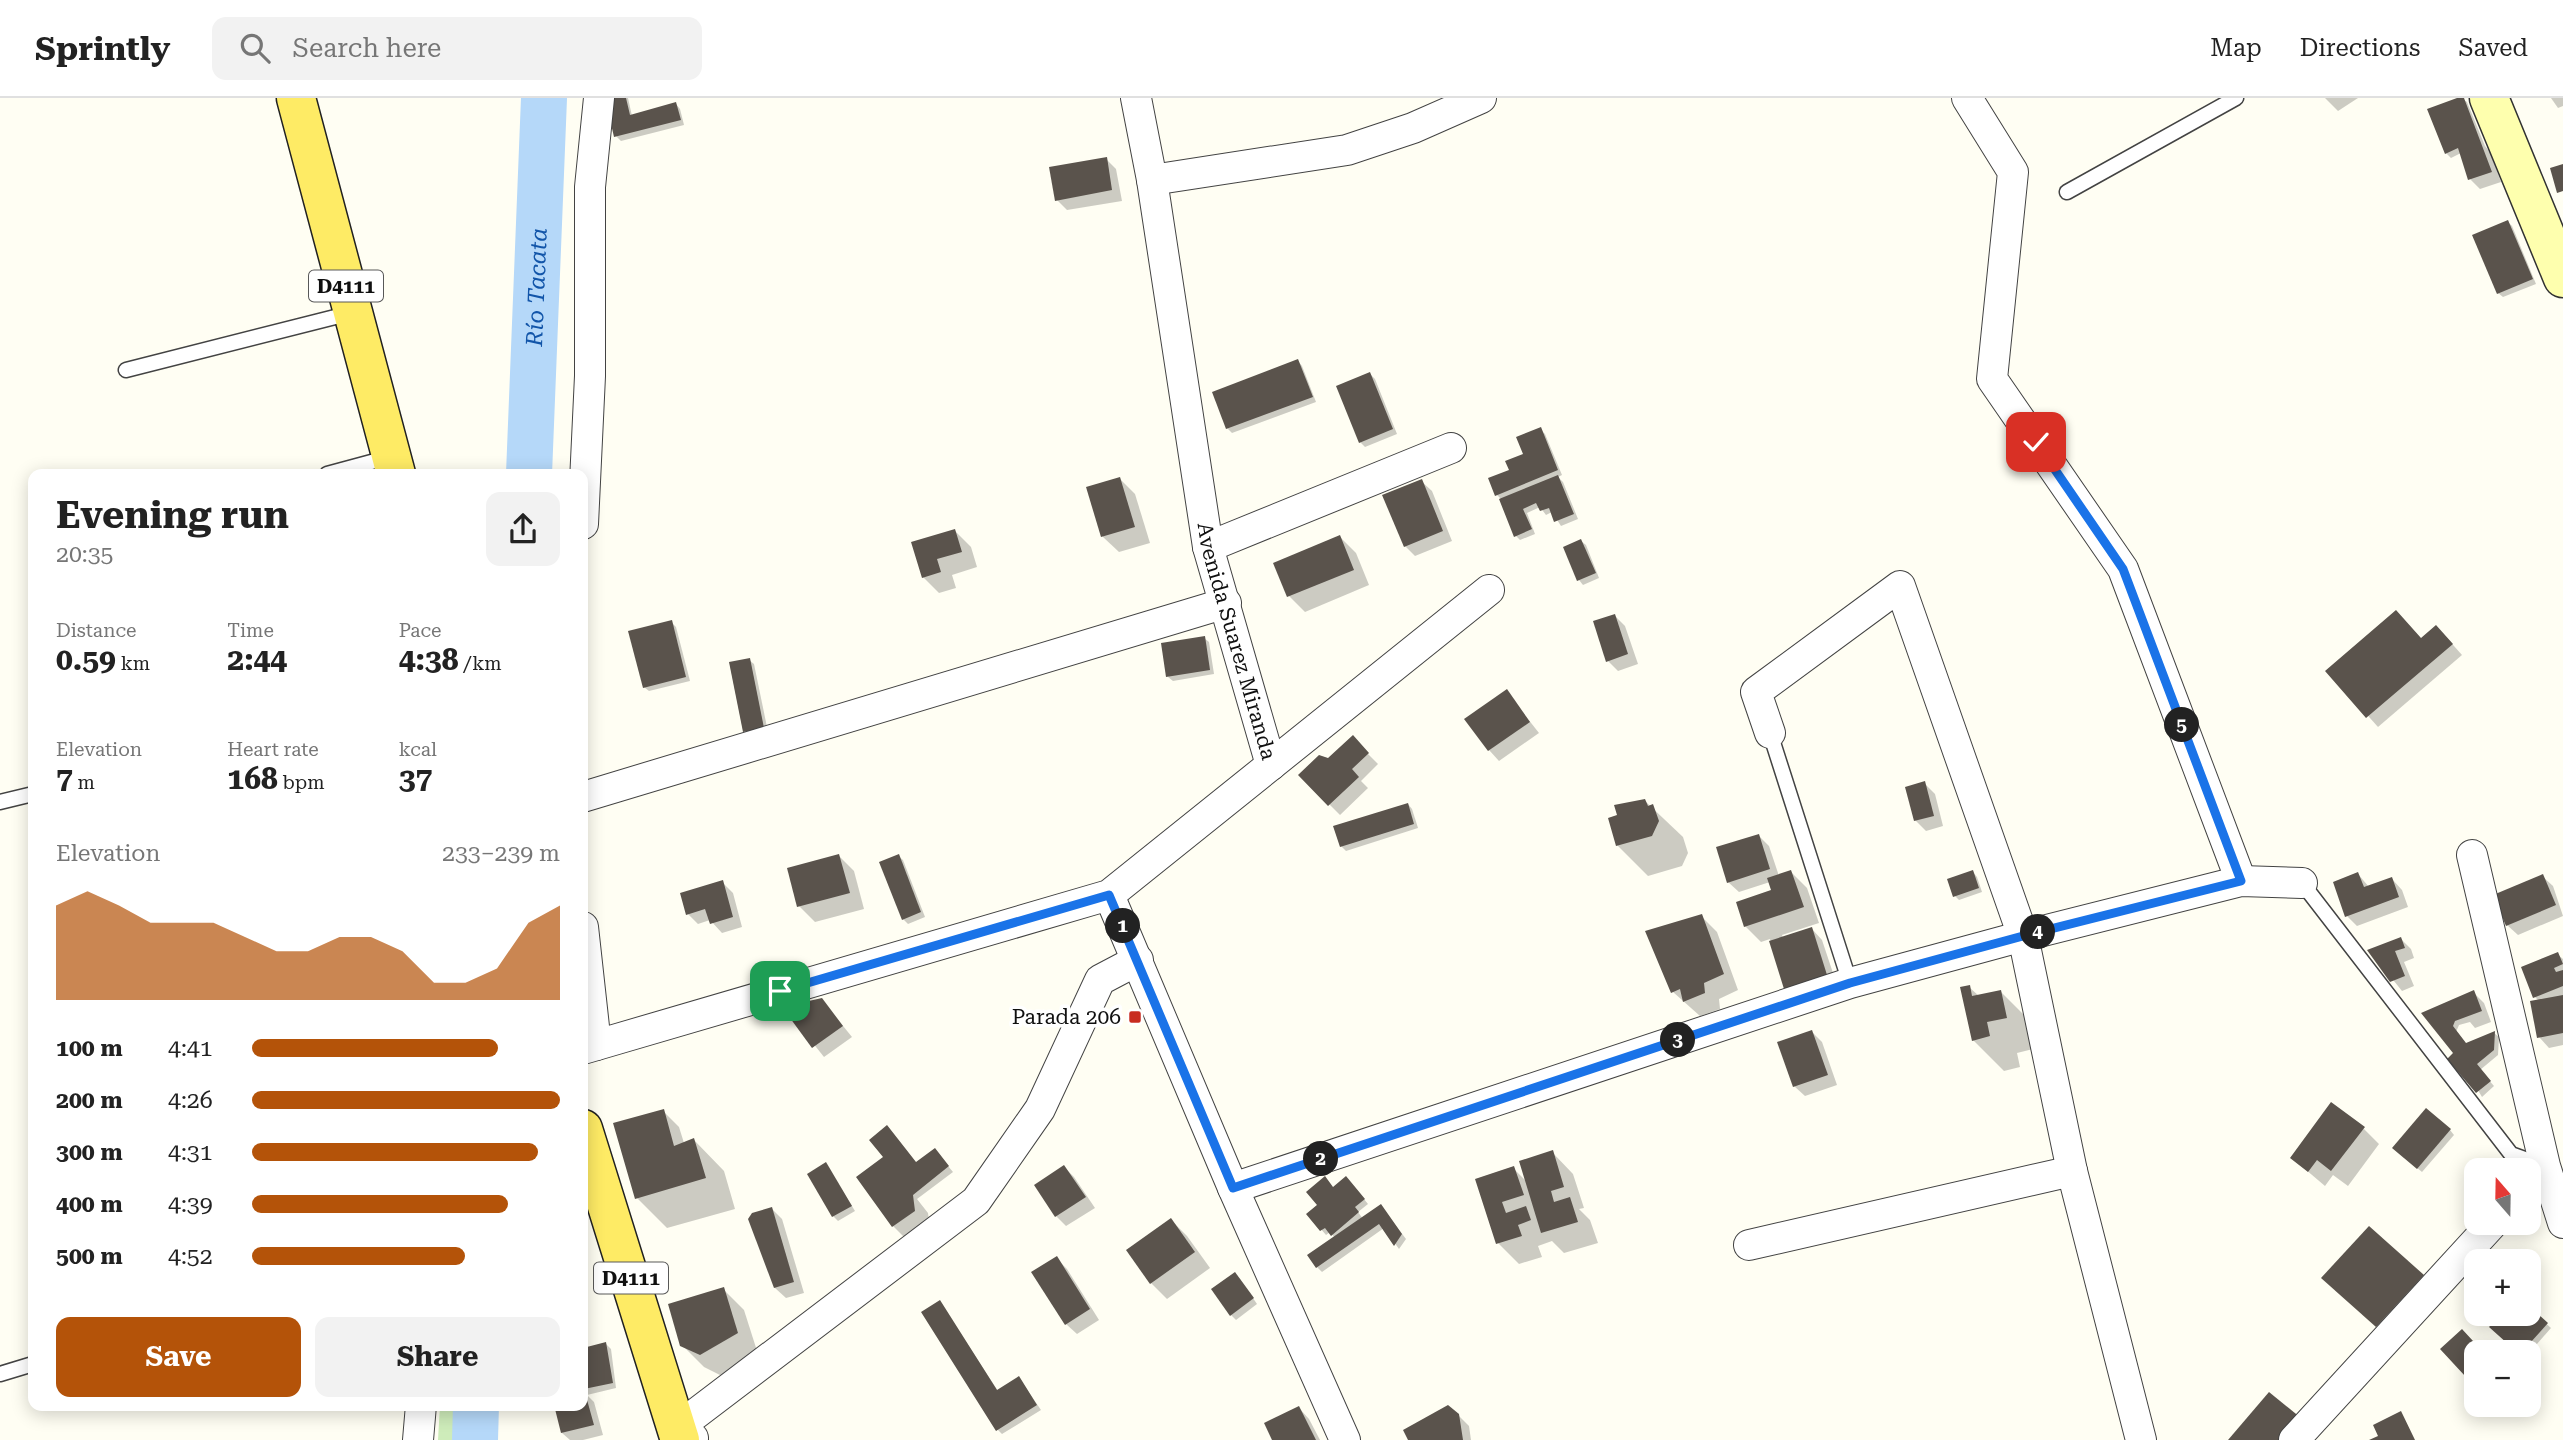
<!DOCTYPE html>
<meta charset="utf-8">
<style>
:root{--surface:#fff;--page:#f2f2f2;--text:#222;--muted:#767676;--line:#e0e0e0;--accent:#b45309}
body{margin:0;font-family:"Roboto Serif",serif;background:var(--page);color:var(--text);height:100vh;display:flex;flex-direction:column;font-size:26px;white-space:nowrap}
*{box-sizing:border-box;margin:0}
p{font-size:23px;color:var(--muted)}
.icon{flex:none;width:38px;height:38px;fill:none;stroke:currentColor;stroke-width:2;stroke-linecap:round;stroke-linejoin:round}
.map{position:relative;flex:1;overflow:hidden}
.details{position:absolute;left:28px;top:371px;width:560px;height:942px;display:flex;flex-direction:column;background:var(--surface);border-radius:14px;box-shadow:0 4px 18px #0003}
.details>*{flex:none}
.needle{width:46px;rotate:340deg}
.tools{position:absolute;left:2464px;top:1060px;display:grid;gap:14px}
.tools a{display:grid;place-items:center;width:77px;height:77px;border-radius:14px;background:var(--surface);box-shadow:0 4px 18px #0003;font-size:35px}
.pin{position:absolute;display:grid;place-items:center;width:60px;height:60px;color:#fff;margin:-30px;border-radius:14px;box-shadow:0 4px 10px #0006}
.km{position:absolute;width:35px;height:35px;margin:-18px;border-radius:50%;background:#222;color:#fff;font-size:19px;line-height:35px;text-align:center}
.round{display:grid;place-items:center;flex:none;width:74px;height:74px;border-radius:14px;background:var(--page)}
.headline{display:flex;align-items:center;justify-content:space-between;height:119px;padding:0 28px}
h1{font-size:38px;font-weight:700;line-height:52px}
.metrics{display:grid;grid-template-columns:repeat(3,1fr);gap:10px;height:119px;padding:7px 28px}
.metrics div{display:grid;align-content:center}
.metrics b{font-size:30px;font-weight:700}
.metrics small{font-size:19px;font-weight:400}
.metrics p{font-size:19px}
.chart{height:196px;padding:14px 28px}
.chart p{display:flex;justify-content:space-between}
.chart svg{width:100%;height:126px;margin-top:7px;fill:var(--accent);opacity:.7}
.cta{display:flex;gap:14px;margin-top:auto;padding:14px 28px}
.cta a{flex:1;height:80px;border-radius:14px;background:var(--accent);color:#fff;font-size:28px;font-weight:700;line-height:80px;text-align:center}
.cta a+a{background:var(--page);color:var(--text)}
ul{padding:0 28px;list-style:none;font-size:23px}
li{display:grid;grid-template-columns:112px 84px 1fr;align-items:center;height:52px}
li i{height:18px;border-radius:9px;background:var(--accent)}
header{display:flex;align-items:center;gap:42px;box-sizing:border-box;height:98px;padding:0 35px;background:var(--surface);border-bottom:2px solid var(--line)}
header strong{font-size:33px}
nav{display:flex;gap:38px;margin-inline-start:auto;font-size:24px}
.search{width:490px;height:63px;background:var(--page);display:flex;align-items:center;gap:18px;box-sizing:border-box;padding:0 24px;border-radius:14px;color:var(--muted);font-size:26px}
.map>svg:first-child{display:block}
.green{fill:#ceecba}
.shadow{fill:#0003}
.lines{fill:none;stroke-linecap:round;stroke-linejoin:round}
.river{stroke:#b5d8f9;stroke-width:46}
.building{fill:#5a534c}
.service-casing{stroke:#434343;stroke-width:17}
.minor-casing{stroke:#434343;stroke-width:32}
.secondary-casing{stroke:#323232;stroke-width:41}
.primary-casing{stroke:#212121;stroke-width:41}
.service{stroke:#fff;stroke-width:14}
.minor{stroke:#fff;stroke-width:30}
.secondary{stroke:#feffae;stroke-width:38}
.primary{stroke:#feeb65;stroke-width:38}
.route-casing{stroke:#fff;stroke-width:14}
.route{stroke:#1a73e8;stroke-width:9}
.poi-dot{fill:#c82c20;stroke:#fff;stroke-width:2.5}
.labels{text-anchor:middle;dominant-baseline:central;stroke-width:7;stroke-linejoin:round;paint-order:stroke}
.shield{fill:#fff;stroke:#585858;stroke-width:2}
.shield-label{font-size:19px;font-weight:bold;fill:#101010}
.street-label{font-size:21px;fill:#101010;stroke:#fff}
.poi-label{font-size:21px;fill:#101010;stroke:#fff;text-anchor:end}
.water-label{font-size:23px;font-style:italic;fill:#1255a9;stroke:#fff}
</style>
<header>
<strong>Sprintly</strong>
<div class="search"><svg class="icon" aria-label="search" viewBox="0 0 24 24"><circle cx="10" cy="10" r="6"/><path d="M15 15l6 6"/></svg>Search here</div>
<nav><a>Map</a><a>Directions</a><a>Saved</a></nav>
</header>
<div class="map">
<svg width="2563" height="1342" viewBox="0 0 2563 1342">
<rect width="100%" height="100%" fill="#fffef3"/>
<path class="green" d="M440,1307H463L461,1342H438Z"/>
<g class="shadow">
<path d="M606,0H628L632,18L676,6L680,11L684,27L621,43L616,38Z"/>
<path d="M2325,0H2358L2338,13Z"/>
<path d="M2461,0L2467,4L2485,48L2490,54L2501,84L2480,91L2470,81L2461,55L2451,60L2446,55Z"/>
<path d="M2551,0H2563V8L2558,10Z"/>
<path d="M1106,61L1116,71L1122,103L1067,112L1057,102Z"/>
<path d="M2508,124L2512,128L2536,186L2503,199L2498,195Z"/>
<path d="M1298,263L1302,268L1316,304L1232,335L1227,330Z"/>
<path d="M1370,276L1375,281L1397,336L1365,349L1360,344Z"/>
<path d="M1540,331L1545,336L1562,377L1558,379L1563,384L1578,421L1561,428L1552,414L1546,417L1540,409L1527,415L1535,436L1520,442L1516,438L1501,401L1497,397L1525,357Z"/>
<path d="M1120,381L1135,396L1150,445L1119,454L1103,439L1088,390Z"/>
<path d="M1421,383L1432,393L1452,443L1415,458L1405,448Z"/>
<path d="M955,433L971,449L977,469L952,477L956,490L939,495L923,479Z"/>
<path d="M1340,439L1356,455L1369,487L1305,514L1289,498Z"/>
<path d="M1581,443L1586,447L1599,480L1583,487L1579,482L1565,450Z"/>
<path d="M1615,518L1625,528L1638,566L1618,573L1608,563Z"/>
<path d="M671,524L676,529L690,583L649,593L644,589Z"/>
<path d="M2446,539L2462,557L2378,629L2328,573L2421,542Z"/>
<path d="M1204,540L1209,544L1214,576L1173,583L1168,579Z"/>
<path d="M749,562L754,566L768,634L749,638L744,633Z"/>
<path d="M1506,593L1539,635L1499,663L1489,652Z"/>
<path d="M1352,640L1378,666L1361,683L1368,690L1340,717L1300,677L1329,663Z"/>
<path d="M1924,685L1935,696L1943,728L1926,733L1915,722Z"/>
<path d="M1645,703L1683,739L1688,755L1682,768L1648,778L1617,747Z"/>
<path d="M1408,706L1412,711L1418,730L1346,753L1341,748Z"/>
<path d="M1759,738L1769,748L1779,778L1791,774L1807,790L1819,825L1782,837L1783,840L1812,831L1822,842L1837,887L1796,900L1785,890L1770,841L1761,844L1745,828L1774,793L1770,784L1739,794L1728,784Z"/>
<path d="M839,758L854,773L864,811L815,824L799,808Z"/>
<path d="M898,758L903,762L925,819L908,826L903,821Z"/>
<path d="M1973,774L1977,779L1982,794L1959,802L1955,798Z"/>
<path d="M2358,776L2369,789L2392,781L2402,792L2408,809L2357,828L2347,818Z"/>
<path d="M2542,778L2553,788L2563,818L2518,837L2507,827Z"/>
<path d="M722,784L733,795L742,829L722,835L710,822L698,826L688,816Z"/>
<path d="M1701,818L1717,834L1738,892L1719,901L1720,911L1700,918L1673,894L1648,834Z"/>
<path d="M2401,841L2411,851L2414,860L2404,864L2414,888L2402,893L2370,853Z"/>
<path d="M2557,856L2563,861V947L2549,950L2539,939V903L2535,899Z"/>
<path d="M1969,889L1979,898L2000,893L2031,924L2037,950L2017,955L2020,969L2004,973L1973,942Z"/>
<path d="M2473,894L2484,905L2491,924L2475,930L2470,924L2459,927L2456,934L2466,946L2494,935L2499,939L2498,957L2480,972L2494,988L2482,999L2456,955L2424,916Z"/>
<path d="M822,902L852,939L824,959L785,910Z"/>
<path d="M1812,934L1822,944L1837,987L1805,998L1794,988Z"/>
<path d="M663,1013L679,1029L684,1045L694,1042L724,1073L735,1111L667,1130L637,1100Z"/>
<path d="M2364,1031L2379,1046L2348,1088L2333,1077L2325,1088L2292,1060Z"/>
<path d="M2450,1032L2454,1037L2422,1074L2399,1055Z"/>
<path d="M1552,1054L1573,1076L1584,1110L1579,1111L1590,1122L1598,1145L1564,1155L1552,1143L1538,1148L1542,1159L1519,1166L1498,1145L1477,1082L1513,1070L1527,1084Z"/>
<path d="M939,1057L953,1074L917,1101L928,1115L930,1129L909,1144L893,1128L859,1079L916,1066Z"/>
<path d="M826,1066L855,1113L838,1123L833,1118Z"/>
<path d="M1064,1069L1074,1079L1095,1110L1066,1128L1056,1118Z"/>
<path d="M1350,1084L1368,1106L1358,1114L1363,1121L1381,1108L1406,1141L1399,1151L1384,1130L1322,1174L1317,1169L1335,1140L1330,1134L1326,1137L1308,1116L1333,1091Z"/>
<path d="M772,1111L782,1121L804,1195L786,1200L775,1190Z"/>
<path d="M1171,1122L1187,1138L1210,1170L1167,1201L1151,1185Z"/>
<path d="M2369,1130L2427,1183L2381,1232L2324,1180Z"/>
<path d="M1057,1161L1067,1171L1099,1222L1077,1236L1066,1226Z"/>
<path d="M1239,1180L1257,1206L1236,1222L1231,1217Z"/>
<path d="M723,1191L744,1212L758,1256L722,1278L704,1269L682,1247Z"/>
<path d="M940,1204L998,1293L1019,1280L1041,1312L1002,1336L997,1331Z"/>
<path d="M2529,1210L2551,1230L2529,1255H2520Z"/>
<path d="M606,1246L611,1251L616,1290L587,1297L594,1304L603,1337L583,1342H570L562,1335L583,1307V1252Z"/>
<path d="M2443,1251L2476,1255V1276L2471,1281Z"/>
<path d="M1299,1310L1309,1321L1320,1342H1274Z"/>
<path d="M1458,1317L1469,1328L1471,1342H1410Z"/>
</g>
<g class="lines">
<g class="river">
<path id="s1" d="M529,376L544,0"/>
<path d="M475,1342L476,1307"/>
</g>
</g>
<g class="building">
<path d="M605,0H626L630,17L676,4L681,22L614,39Z"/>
<path d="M2457,0H2464L2492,74L2468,82L2458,50L2445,56L2427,11Z"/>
<path d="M1107,59L1112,92L1055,103L1049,69Z"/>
<path d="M2563,66V93L2557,95L2550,70Z"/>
<path d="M2508,122L2533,181L2497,196L2472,137Z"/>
<path d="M1298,261L1313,299L1226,331L1212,294Z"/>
<path d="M1370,274L1393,331L1359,345L1336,288Z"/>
<path d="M1541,329L1558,372L1495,398L1488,380L1509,372L1505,363L1523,356L1516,339Z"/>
<path d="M1558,377L1574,416L1554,424L1549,410L1540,413L1536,405L1523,411L1532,431L1514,439L1499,401Z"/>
<path d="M1120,379L1135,429L1101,439L1086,389Z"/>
<path d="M1422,381L1443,433L1404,449L1382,397Z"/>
<path d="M955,431L962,454L937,461L941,474L922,480L911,444Z"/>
<path d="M1340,437L1354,472L1287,499L1273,465Z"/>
<path d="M1581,441L1596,475L1577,483L1563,449Z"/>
<path d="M2396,512L2421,540L2436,527L2453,546L2366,620L2325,573Z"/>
<path d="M1615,516L1628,556L1606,564L1593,523Z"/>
<path d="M672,522L686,579L643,590L628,533Z"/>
<path d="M1205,538L1210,572L1166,579L1161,545Z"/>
<path d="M750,560L764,630L743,634L729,564Z"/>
<path d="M1507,591L1530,624L1488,653L1464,621Z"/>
<path d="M1353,637L1369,655L1352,671L1359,679L1328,708L1298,677L1319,657L1328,660Z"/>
<path d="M1925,683L1934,718L1914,723L1905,689Z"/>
<path d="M1645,701L1648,708L1653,706L1659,723L1652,738L1616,748L1608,720L1617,717L1614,707Z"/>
<path d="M1408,705L1414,726L1340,749L1333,728Z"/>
<path d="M1759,736L1770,771L1727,785L1716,749Z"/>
<path d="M839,756L850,795L797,809L787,770Z"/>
<path d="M899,756L921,814L902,822L879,764Z"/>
<path d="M1791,772L1804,809L1744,829L1736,804L1771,792L1767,780Z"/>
<path d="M1973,772L1979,790L1953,799L1947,781Z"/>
<path d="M2358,774L2364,789L2392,779L2399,799L2345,819L2333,784Z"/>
<path d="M2543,776L2556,807L2506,828L2493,797Z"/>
<path d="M723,782L733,819L710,826L705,811L686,817L680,795Z"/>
<path d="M1702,816L1724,876L1704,885L1705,895L1683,904L1680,891L1671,895L1645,833Z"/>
<path d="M1812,829L1827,877L1784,891L1769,843Z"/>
<path d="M2401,839L2405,850L2395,853L2405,878L2390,884L2367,852Z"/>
<path d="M2558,854L2563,866L2554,870L2556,874L2563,872V888L2533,900L2521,869Z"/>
<path d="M1970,887L1972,898L2001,892L2007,920L1987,924L1990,938L1972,943L1960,889Z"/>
<path d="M2474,892L2482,913L2455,923L2453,928L2466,945L2495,933L2494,952L2477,966L2491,983L2476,995L2447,961L2453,955L2421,915Z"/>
<path d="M2563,897V935L2537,940L2530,903Z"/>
<path d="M822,900L843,928L812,950L782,909Z"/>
<path d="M1812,932L1828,977L1793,989L1777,944Z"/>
<path d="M2331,1004L2365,1029L2331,1073L2317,1062L2308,1074L2290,1060Z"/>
<path d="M2426,1010L2451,1031L2417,1071L2392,1050Z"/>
<path d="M664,1011L674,1048L694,1040L706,1080L635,1101L613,1025Z"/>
<path d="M887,1027L916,1064L935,1050L949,1068L913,1097L915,1113L892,1129L856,1079L883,1059L869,1042Z"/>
<path d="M1553,1052L1564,1089L1551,1093L1554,1104L1570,1099L1578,1124L1541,1135L1519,1063Z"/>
<path d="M826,1064L852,1108L832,1119L807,1076Z"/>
<path d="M1064,1067L1086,1099L1055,1119L1034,1087Z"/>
<path d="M1514,1068L1524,1097L1502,1104L1506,1115L1526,1108L1531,1122L1518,1127L1522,1138L1496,1146L1475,1081Z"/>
<path d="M1325,1078L1333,1089L1346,1078L1365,1101L1355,1109L1359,1114L1331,1138L1325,1130L1320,1133L1306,1116L1317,1107L1306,1094Z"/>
<path d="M1381,1106L1402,1136L1394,1148L1379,1126L1316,1170L1307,1157Z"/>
<path d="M772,1109L794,1184L774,1190L748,1121L752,1115Z"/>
<path d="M1171,1120L1195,1154L1150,1186L1126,1152Z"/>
<path d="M2369,1128L2424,1177L2376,1229L2321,1180Z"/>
<path d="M1057,1158L1090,1211L1065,1227L1031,1174Z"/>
<path d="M1235,1174L1254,1200L1230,1218L1211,1191Z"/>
<path d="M724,1189L738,1235L700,1257L680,1248L668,1206Z"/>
<path d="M940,1202L997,1292L1019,1278L1037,1307L996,1333L921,1214Z"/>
<path d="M2529,1208L2548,1225L2521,1255H2518L2489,1229L2501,1216H2529Z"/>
<path d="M2462,1231L2484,1255H2476V1268L2465,1278L2440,1251Z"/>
<path d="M606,1244L613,1285L584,1291L594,1327L561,1335L554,1307H583V1250Z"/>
<path d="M2269,1294L2301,1320L2282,1342H2228Z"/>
<path d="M1448,1307L1459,1316L1463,1342H1408L1403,1332Z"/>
<path d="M1299,1308L1316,1342H1272L1264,1325Z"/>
<path d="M2401,1313L2415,1342H2369L2378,1338L2373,1327Z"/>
</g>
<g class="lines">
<g class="service-casing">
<g id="service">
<path d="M2067,94L2236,0"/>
<path d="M126,272L351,215"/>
<path d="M327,376L390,359"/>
<path d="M1770,635L1850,885"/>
<path d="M0,704L33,696"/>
<path d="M2302,785L2511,1056L2544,1068"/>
<path d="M0,1276L33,1266"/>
</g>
</g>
<g class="minor-casing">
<g id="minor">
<path id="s2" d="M1136,0L1152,82L1208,449L1271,667"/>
<path d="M1967,0L2013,74L1992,281L2123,471L2241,783"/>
<path d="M1152,82L1347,52L1413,30L1481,0"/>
<path d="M583,426L590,278V89L599,0"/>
<path d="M1208,449L1451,350"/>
<path d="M1770,635L1756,594L1900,488L2023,838L2072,1073L2141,1342"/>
<path d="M583,699L1226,505"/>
<path d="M2472,757L2545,1068L2563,1125"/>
<path d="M1109,797L1233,1090L1345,1342"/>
<path d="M583,829L596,947"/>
<path d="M583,951L1109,797L1489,492"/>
<path d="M1233,1090L1850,885L2023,838L2241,783L2302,785"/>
<path d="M1749,1147L2072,1073"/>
<path d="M693,1340L677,1330L976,1103L1040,1011L1100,882L1138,862"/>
<path d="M418,1342L421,1307"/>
<path d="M2294,1342L2493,1125"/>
</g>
</g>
<g class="secondary-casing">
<path id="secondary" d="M2489,0L2563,180"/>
</g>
<g class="primary-casing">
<g id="primary">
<path d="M296,0L396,376"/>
<path d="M583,1031L680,1342"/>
</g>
</g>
<use href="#service" class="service"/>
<use href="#minor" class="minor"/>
<use href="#secondary" class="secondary"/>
<use href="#primary" class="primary"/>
</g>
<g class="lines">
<g class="route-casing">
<path id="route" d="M780,893L1109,797L1233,1090L1850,885L2023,838L2241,783L2123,471L2036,344"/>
</g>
<use href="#route" class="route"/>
</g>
<rect class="poi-dot" x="1128" y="912" width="14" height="14" rx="3.5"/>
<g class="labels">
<g class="shield">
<rect x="309" y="172.5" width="74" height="31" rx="5"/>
<rect x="594" y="1164.5" width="74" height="31" rx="5"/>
</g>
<g class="shield-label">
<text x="346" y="188">D4111</text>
<text x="631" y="1180">D4111</text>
</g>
<g class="street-label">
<text stroke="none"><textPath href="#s2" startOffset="553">Avenida Suarez Miranda</textPath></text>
</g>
<g class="poi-label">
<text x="1121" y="919">Parada 206</text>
</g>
<g class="water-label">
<text stroke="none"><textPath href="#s1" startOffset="187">Río Tacata</textPath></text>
</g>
</g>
</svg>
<div class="tools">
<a><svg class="needle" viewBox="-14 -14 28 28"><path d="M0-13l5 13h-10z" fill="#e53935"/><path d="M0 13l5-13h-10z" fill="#767676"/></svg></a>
<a>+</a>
<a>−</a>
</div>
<div class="pin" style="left:780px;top:893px;background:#1e9e55"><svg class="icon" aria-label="arrive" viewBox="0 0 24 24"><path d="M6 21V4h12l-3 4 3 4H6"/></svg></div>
<div class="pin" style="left:2036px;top:344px;background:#d93025"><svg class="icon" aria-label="check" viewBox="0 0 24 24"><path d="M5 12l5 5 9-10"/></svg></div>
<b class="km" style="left:1123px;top:828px">1</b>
<b class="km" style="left:1321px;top:1061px">2</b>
<b class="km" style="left:1678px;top:942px">3</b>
<b class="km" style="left:2038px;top:834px">4</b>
<b class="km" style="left:2182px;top:627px">5</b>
<section class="details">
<div class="headline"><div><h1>Evening run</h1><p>20:35</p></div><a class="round"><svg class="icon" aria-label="share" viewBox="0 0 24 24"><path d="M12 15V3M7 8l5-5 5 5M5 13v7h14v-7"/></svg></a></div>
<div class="metrics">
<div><p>Distance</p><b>0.59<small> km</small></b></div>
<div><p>Time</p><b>2:44</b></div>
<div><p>Pace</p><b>4:38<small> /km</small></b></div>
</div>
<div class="metrics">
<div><p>Elevation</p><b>7<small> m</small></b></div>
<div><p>Heart rate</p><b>168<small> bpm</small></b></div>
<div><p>kcal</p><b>37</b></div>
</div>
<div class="chart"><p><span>Elevation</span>233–239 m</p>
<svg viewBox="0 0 160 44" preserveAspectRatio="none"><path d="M0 44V11L10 6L20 11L30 17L40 17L50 17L60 22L70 27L80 27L90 22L100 22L110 27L120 38L130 38L140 33L150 17L160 11V44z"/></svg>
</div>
<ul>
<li><b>100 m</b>4:41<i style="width:80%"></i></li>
<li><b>200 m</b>4:26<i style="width:100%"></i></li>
<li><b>300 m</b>4:31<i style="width:93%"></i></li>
<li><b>400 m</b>4:39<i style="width:83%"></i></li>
<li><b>500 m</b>4:52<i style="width:69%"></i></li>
</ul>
<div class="cta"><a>Save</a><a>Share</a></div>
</section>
</div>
